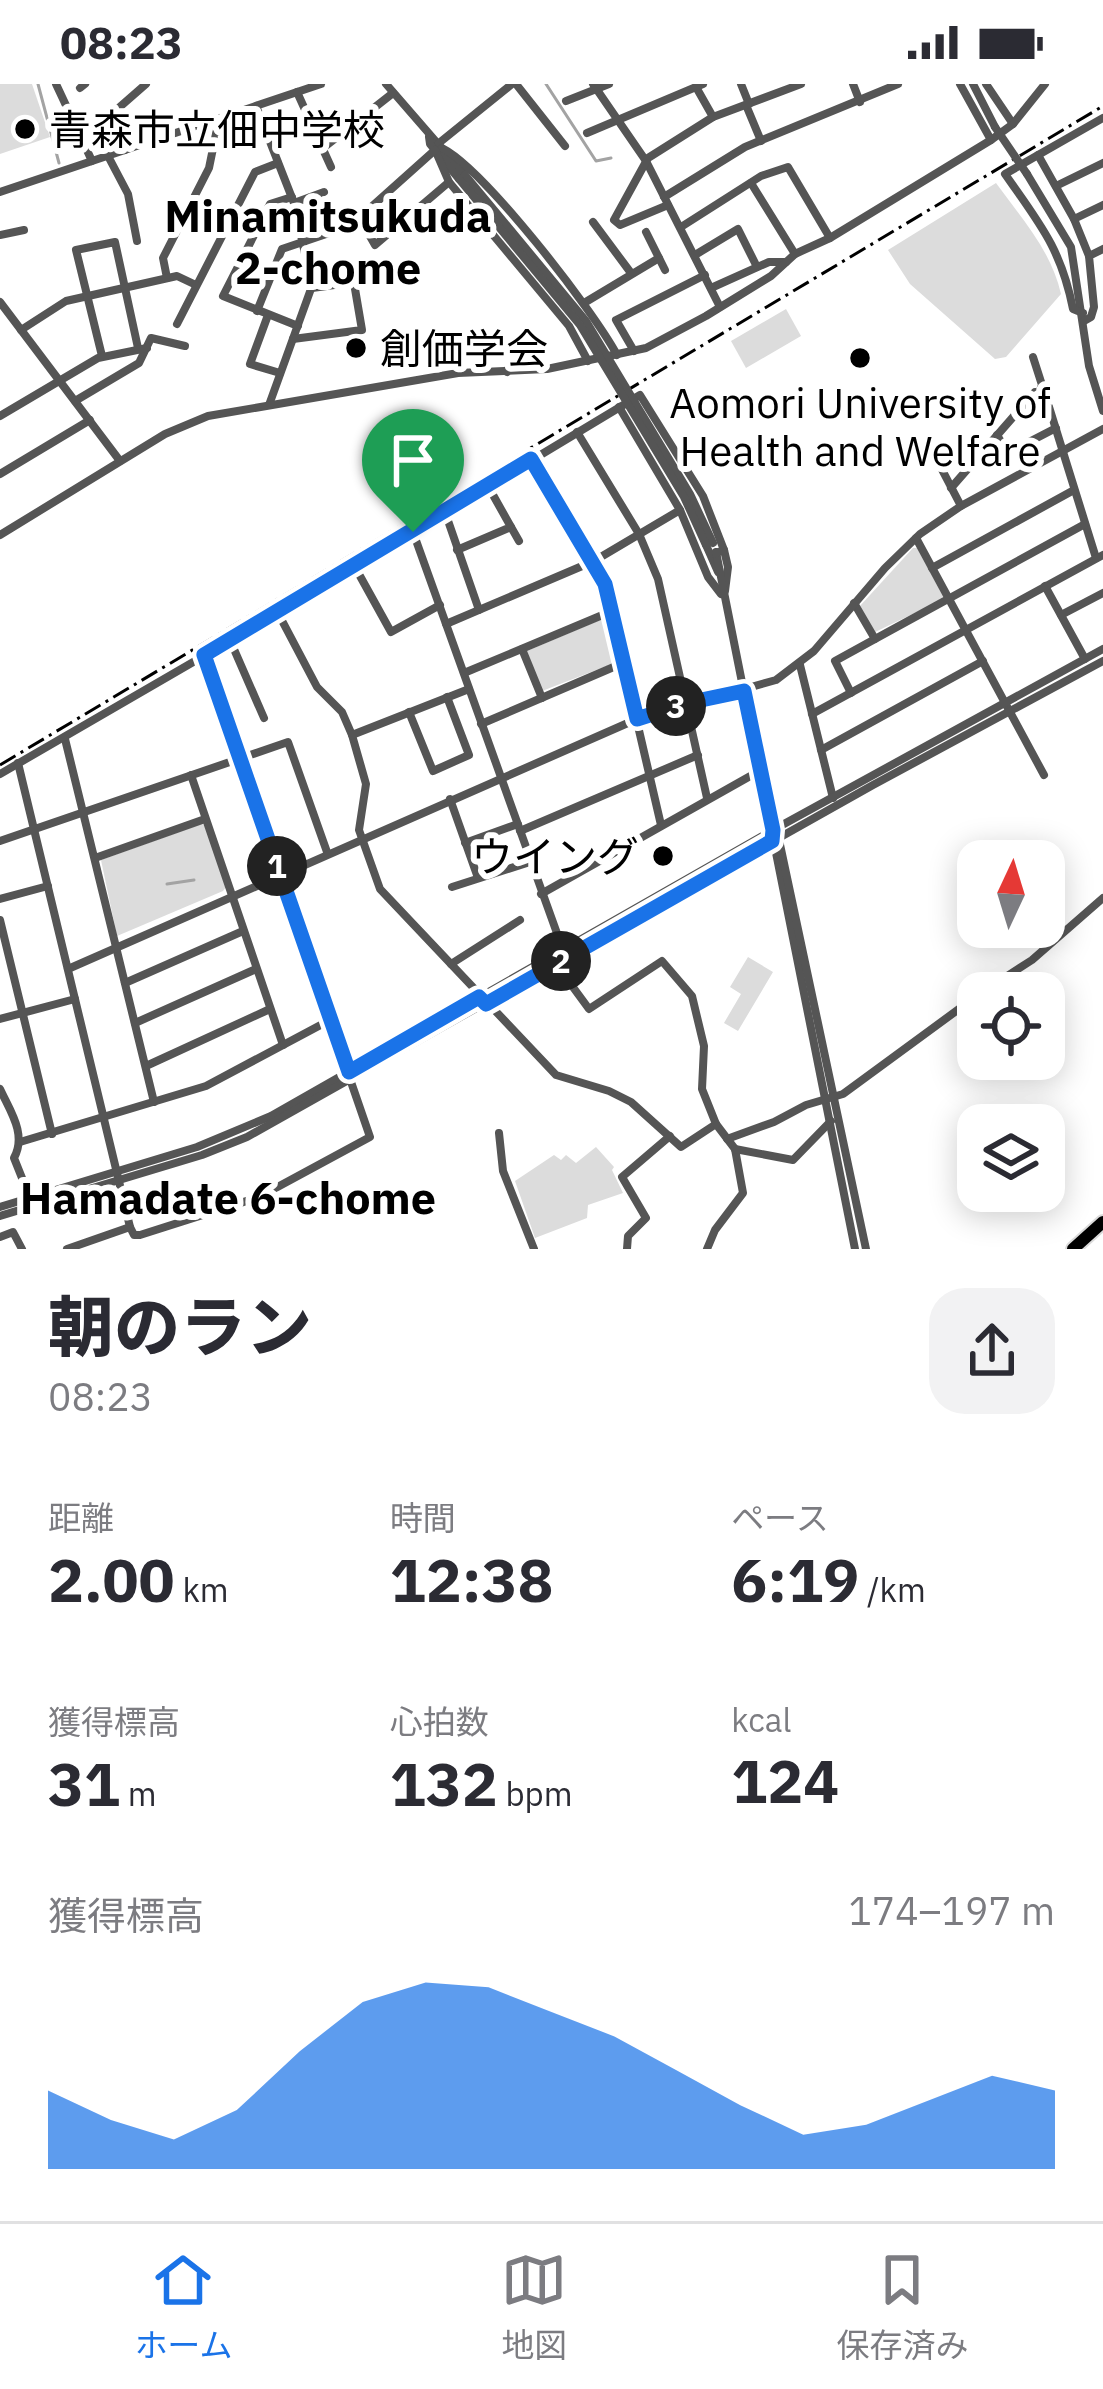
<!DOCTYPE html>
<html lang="ja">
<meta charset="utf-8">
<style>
:root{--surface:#fff;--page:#f2f2f3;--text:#2b2b33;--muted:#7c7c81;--line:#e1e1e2;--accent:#1a73e8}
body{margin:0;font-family:"IBM Plex Sans","Noto Sans JP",sans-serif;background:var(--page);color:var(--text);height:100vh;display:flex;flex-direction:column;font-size:45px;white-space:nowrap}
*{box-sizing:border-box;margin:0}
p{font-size:39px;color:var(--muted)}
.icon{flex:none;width:66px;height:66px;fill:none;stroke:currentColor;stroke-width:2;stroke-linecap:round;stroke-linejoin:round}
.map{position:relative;height:1165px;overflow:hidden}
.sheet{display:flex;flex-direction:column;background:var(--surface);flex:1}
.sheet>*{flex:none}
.needle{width:78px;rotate:4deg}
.buttons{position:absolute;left:957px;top:756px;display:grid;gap:24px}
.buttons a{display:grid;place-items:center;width:108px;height:108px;border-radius:24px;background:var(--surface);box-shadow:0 6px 30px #0003;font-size:60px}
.pin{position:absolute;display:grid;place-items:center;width:102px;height:102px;color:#fff;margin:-123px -51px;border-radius:50% 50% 50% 0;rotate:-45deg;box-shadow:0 0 12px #0007}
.pin .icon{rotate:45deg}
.km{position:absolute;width:60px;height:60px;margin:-30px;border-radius:50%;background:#222;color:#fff;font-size:33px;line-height:60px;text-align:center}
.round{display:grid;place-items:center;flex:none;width:126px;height:126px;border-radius:36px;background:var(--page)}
.overview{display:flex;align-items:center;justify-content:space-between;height:204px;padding:0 48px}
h1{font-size:66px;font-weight:800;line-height:90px}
.figures{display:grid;grid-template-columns:repeat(3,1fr);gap:18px;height:204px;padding:12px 48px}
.figures div{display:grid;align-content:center}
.figures b{font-size:60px;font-weight:800}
.figures small{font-size:33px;font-weight:400}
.figures p{font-size:33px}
.chart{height:336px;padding:24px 48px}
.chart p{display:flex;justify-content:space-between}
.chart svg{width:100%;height:216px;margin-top:12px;fill:var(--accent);opacity:.7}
.status{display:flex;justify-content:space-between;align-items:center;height:84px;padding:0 60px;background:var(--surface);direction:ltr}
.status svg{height:33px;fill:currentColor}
.menu{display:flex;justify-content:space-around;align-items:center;height:168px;border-top:3px solid var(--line);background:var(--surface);font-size:33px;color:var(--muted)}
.menu a{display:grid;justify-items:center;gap:6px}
.menu .selected{color:var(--accent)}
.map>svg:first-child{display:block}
.green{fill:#dcdcdc}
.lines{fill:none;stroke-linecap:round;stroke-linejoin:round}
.stream{stroke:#a3a3a3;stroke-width:3}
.highway-casing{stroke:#dbdbdb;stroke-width:16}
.minor{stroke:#555;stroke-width:8}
.highway{stroke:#000;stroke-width:12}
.rail{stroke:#000;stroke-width:3;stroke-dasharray:18 6 3 6;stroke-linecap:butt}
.minor-bridge{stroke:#555;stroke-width:8}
.route-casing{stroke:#fff;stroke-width:24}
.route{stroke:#1a73e8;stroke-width:15}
.poi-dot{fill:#000;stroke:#fff;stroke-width:4.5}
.labels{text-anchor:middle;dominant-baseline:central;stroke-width:12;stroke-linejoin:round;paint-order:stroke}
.poi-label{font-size:42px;fill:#000;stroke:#fff;text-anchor:start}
.neighbourhood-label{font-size:45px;font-weight:bold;fill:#000;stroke:#fff}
</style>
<div class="status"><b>08:23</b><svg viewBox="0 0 49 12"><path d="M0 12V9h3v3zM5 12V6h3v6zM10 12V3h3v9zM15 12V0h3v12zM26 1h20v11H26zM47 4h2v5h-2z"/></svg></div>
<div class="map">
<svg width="1103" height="1165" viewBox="0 0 1103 1165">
<rect width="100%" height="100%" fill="#fff"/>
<g class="green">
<path d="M0,0H32L50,53L0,70Z"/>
<path d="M996,99C1022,135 1051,166 1061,210L1006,273L995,275L910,200L888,166Z"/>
<path d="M786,225L801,252L746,284L731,257Z"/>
<path d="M913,464H917L943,512L942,516L873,549L859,523Z"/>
<path d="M607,533L617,578L542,607L527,567Z"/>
<path d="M201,740L205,741L226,803L223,807L117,852L101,776Z"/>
<path d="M748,873L773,888L738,947L724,939L741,910L730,903Z"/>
<path d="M596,1063L614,1083L612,1086L623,1109L588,1121L587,1134L535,1154L515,1097L554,1071L561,1076L566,1071L576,1079Z"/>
</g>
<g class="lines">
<g class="stream">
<path d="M38,0L59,79"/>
<path d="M546,0L596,77L611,74"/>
<path d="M167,800L194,796"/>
</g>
<g class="highway-casing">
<path id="highway" d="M1073,1165L1103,1138"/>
</g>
<g class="minor">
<path d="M56,0L92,77"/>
<path d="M386,0L465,91"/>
<path d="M516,0L565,62"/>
<path d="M593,0L646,77L720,223"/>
<path d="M741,0L749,20"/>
<path d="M853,0L860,18"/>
<path d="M960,0L991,56"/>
<path d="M973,0L995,43"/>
<path d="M986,0L1013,40"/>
<path d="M696,3L713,33"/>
<path d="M80,4L85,0"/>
<path d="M297,8L331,83"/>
<path d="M566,17L609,0"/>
<path d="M746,21L761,57"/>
<path d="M256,22L294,119L312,202L269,321"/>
<path d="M587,49L703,0"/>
<path d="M429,53L430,60L459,95"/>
<path d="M439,59L512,0"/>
<path d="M323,64L393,9"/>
<path d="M442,64C484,85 593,226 617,271"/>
<path d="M125,66L106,35L146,0"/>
<path d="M436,68L449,98L569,242L588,277"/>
<path d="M1038,71L1074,135L1089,172"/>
<path d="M108,72L128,110L137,157"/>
<path d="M1027,90L1071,163L1089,282L1103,327"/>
<path d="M751,99L795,170"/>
<path d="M1056,102L1103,79"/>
<path d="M0,108L321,0"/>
<path d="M292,113L270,120L223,212L298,242"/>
<path d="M664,113L745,63L898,0"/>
<path d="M294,119L324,108"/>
<path d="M668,121L620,141L614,136L648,74L713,33L801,0"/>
<path d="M359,133L375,161L449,98"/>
<path d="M1074,135L1103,121"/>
<path d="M593,138L631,189"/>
<path d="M681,143L761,92L788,83L830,154"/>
<path d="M646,148L665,186"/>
<path d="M0,151L24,146"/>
<path d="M695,171L738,145L757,183"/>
<path d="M167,194L163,174L209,84L219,35"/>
<path d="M312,204L364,197"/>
<path d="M711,204L769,178H786"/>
<path d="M0,218L120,377"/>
<path d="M584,219L659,174"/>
<path d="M257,227L282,165L350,142L435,66"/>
<path d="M1083,229L1073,225C1061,164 1039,139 1005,90L1103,34"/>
<path d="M268,231L250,280L280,289"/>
<path d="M1084,237L1091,233L1094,223L1089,172L1103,165"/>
<path d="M177,240L255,88L278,79"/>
<path d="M21,246L66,217L177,192L196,201"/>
<path d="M293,255L362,246L354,199"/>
<path d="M634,267L616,236L705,191"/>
<path d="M102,272L76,166L115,158L138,264"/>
<path d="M1033,273L1042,301L1039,309L1045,310L1096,474"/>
<path d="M507,288L516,265"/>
<path d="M75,317L139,279L151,254L185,262"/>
<path d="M0,332L98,274L147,264"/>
<path d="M577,348L639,450L658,495L707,714"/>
<path d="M997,351L1008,369L1056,344"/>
<path d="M531,375L605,500L661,741"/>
<path d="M938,378L961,422"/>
<path d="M0,390L90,336"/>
<path d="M951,404L1035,308L1039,309"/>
<path d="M680,426L708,493L721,510"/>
<path d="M445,428L479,526"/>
<path d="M511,443L519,457"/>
<path d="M413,448L563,866"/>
<path d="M0,451L165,350L208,332L458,289L547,285L646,264L706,232L771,192L795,170L830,154L991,56L1013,40L1045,0"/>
<path d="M916,454L1044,691"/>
<path d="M706,461L718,488"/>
<path d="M457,466L511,443L488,402"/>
<path d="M724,466L728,483L725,507"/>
<path d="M716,468L855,1165"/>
<path d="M355,483L391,548L440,521"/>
<path d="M932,484L1074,406"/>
<path d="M1045,502L1085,575"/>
<path d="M854,519L875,555L1085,440"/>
<path d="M278,529L317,603L342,628L352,651L366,700L359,746L380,805L556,991L609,1007L631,1018L681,1063L716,1040L735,1065L743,1109L715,1146L707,1165"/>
<path d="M1061,531L1103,509"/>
<path d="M446,540L594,477L680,426L619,323"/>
<path d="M230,556L264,634"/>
<path d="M522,565L542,614"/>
<path d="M800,581L833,714"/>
<path d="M464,589L612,527"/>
<path d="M851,609L835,577L875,555"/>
<path d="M409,628L433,687L469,671L447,613"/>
<path d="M812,630L1103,471"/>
<path d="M481,640L623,579"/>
<path d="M352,651L469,605"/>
<path d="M65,655L154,1018"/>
<path d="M821,666L983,577"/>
<path d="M18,679L130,1143"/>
<path d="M0,690L278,529L640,311L703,412L724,466L716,469"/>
<path d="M191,691L283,961"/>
<path d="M450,715L478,794"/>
<path d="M520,747L698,671"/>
<path d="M778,751L866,1165"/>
<path d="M0,757L288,658L327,768"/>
<path d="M465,759L518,740"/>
<path d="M95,774L205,735"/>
<path d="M452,803L530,778"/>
<path d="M541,810L761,686"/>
<path d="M0,815L48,802"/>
<path d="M0,836L52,1050"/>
<path d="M451,880L520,836"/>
<path d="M556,880L589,925L662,877L692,912L704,962L702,1005L716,1040"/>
<path d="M68,885L637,635L776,596L814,567L885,484L920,450L961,422L1103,345"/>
<path d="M125,899L243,847"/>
<path d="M981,909L1032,876L1103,814"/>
<path d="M0,935L75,915"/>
<path d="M135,939L256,885"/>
<path d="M146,982L270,925"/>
<path d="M0,1005C10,1027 27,1050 14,1074L30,1114"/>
<path d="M499,1049L503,1087L534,1165"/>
<path d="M727,1055L774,1038L806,1021L843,1010L978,911"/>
<path d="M20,1058L206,1002L330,936"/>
<path d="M735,1065L793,1076L831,1037"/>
<path d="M0,1123L197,1063L271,1032L773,746L1103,565"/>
<path d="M0,1132L202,1071L247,1053L873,701L1103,577"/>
<path d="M0,1153L13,1148L22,1165"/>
<path d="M67,1165L130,1143L134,1151H140L259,1113L370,1053L204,571"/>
<path d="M627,1165L628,1152L646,1134L622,1093L670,1052"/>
</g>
<use href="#highway" class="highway"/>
<path class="rail" d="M0,681L1103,22"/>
<g class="minor-bridge">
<path d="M995,43L1027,90"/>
<path d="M465,91L586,237L690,410L713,459"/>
<path d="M459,95L580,241L684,413L706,461"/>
</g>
</g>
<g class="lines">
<g class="route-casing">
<path id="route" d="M531,375L605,500L637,635L687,619L744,607L773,746L772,757L486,920L479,913L349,988L204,571Z"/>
</g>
<use href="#route" class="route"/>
</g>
<g class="poi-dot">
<circle cx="25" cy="45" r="12"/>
<circle cx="356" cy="264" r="12"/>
<circle cx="860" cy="274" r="12"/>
<circle cx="663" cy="772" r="12"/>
</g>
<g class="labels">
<g class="poi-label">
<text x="49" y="45">青森市立佃中学校</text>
<text x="380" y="264">創価学会</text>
<text x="860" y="318" text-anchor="middle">Aomori University of<tspan x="860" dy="48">Health and Welfare</tspan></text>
<text x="639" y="772" text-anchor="end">ウイング</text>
</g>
<g class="neighbourhood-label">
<text x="328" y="131">Minamitsukuda<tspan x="328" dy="52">2-chome</tspan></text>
<text x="228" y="1113">Hamadate 6-chome</text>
</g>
</g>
</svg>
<div class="buttons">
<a><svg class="needle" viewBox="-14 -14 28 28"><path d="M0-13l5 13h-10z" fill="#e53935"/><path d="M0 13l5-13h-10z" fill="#7c7c81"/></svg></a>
<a><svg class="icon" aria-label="locate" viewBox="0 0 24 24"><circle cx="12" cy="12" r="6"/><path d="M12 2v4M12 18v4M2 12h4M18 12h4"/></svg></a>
<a><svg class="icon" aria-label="layers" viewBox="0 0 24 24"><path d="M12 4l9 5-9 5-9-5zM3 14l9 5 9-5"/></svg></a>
</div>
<div class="pin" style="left:413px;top:448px;background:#1e9e55"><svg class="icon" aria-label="arrive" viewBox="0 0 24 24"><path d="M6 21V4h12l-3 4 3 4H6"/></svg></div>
<b class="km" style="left:277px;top:782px">1</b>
<b class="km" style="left:561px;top:877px">2</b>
<b class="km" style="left:676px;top:622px">3</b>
</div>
<section class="sheet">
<div class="overview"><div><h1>朝のラン</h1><p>08:23</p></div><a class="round"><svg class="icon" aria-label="share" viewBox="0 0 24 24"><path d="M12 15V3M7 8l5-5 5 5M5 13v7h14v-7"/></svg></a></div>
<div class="figures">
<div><p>距離</p><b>2.00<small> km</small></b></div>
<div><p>時間</p><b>12:38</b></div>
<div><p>ペース</p><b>6:19<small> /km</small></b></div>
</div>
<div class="figures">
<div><p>獲得標高</p><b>31<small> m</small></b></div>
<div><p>心拍数</p><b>132<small> bpm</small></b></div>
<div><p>kcal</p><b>124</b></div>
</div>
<div class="chart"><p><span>獲得標高</span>174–197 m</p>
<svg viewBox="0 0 160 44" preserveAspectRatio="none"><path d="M0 44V28L10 34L20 38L30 32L40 20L50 10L60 6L70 7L80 12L90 17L100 24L110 31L120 37L130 35L140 30L150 25L160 28V44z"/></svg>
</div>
</section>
<nav class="menu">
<a class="selected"><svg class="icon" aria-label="home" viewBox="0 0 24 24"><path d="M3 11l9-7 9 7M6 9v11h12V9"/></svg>ホーム</a>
<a><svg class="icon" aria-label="map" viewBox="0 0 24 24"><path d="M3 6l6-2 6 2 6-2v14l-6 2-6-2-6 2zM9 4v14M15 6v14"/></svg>地図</a>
<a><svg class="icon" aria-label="saved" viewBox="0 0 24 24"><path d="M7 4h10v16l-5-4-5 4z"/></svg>保存済み</a>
</nav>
